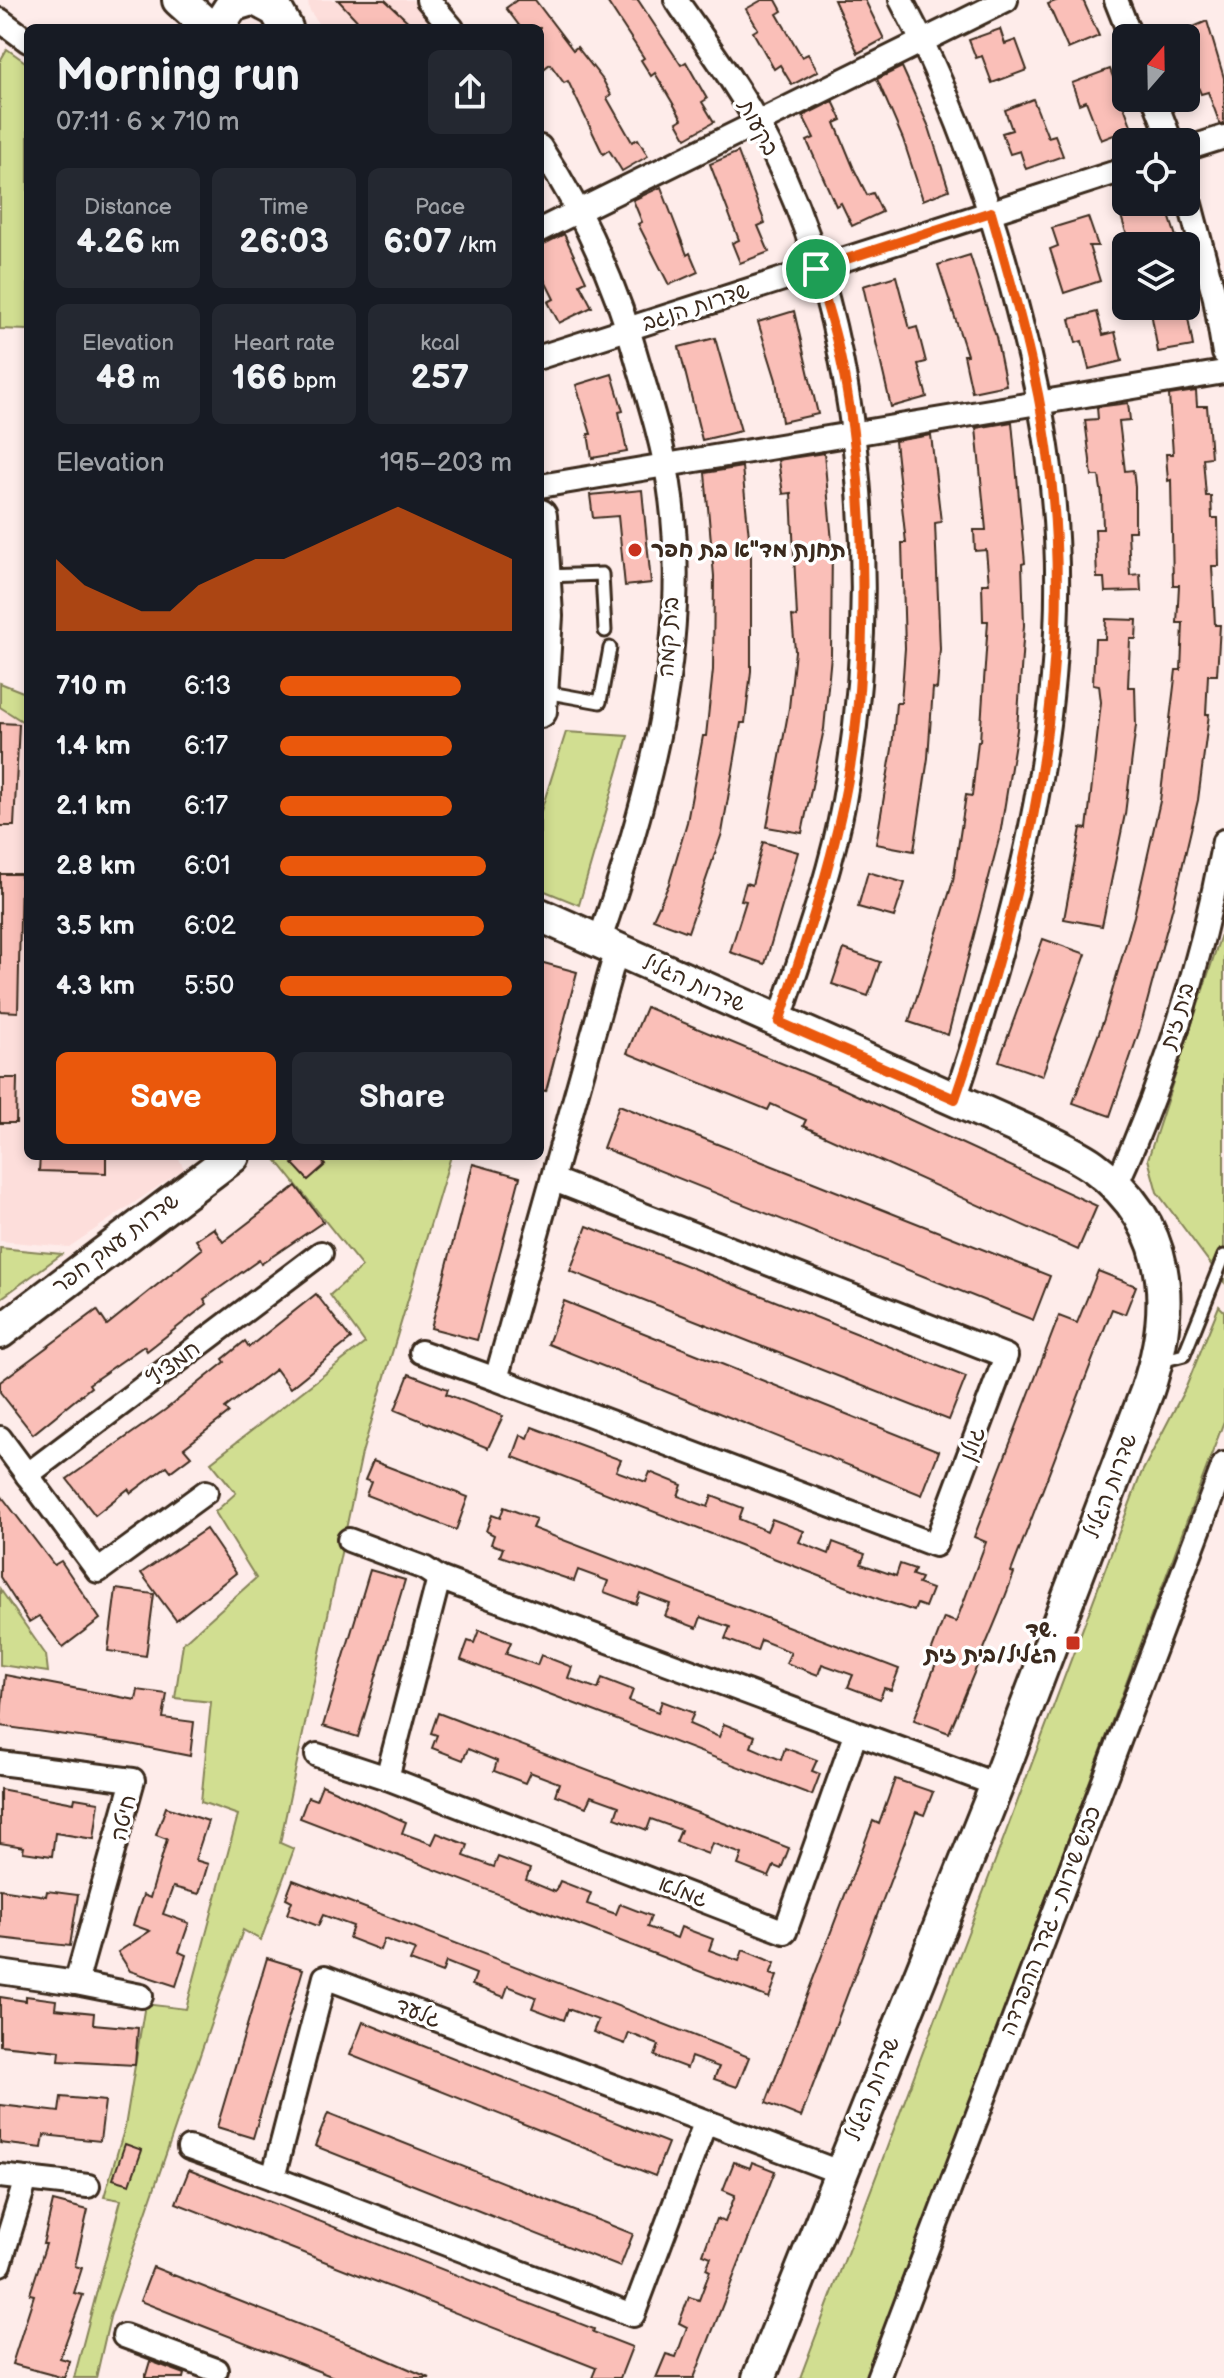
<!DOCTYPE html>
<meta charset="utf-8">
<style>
:root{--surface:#171b24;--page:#242831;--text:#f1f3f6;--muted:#9ea1a6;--accent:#ea580c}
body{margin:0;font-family:"Balsamiq Sans","Playpen Sans Hebrew",sans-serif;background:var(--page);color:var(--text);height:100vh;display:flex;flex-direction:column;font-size:30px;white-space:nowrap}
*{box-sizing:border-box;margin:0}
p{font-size:26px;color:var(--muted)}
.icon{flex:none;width:44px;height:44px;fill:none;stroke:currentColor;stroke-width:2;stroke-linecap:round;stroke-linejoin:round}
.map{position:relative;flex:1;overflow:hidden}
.sheet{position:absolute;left:24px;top:24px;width:520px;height:1136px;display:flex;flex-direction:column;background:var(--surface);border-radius:12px;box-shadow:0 4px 12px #0003}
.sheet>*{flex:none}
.needle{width:52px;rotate:20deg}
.buttons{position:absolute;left:1112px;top:24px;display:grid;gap:16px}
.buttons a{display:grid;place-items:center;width:88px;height:88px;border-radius:12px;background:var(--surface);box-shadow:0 4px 12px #0003;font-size:40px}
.pin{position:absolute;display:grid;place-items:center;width:68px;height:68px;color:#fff;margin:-34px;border:4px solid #fff;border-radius:50%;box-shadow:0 2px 8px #0007}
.round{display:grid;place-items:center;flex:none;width:84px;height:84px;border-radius:12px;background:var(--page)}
.head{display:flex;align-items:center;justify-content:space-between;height:136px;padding:0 32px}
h1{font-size:44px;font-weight:800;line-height:60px}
.metrics{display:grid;grid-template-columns:repeat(3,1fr);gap:12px;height:136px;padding:8px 32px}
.metrics div{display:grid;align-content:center;border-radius:12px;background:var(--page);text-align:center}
.metrics b{font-size:34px;font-weight:800}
.metrics small{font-size:22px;font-weight:400}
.metrics p{font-size:22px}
.chart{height:224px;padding:16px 32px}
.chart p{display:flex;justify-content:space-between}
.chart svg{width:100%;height:144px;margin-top:8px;fill:var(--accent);opacity:.7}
.primary-button{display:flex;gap:16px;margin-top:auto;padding:16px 32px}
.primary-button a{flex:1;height:92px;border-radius:12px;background:var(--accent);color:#fff;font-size:32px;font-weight:800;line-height:92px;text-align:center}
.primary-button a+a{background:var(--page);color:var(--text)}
ul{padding:0 32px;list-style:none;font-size:26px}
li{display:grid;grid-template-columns:128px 96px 1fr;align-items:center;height:60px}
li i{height:20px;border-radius:10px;background:var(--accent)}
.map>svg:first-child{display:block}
.built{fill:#fddedb}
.green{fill:#d1de91;stroke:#868458;stroke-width:2}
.building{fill:#fabfb8;stroke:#3b2a1e;stroke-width:2}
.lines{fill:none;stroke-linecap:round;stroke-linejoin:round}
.lane-casing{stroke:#3b2a1e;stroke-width:17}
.street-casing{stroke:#3b2a1e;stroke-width:28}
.secondary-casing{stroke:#3b2a1e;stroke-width:38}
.lane{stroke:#fff;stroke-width:11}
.street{stroke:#fff;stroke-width:22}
.secondary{stroke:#fff;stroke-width:32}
.route-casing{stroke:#fff;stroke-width:16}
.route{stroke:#ea580c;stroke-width:10}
.poi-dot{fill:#c8321e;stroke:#fff;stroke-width:3}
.labels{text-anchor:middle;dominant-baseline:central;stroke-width:7;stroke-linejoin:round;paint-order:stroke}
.street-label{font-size:22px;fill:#3b2a1e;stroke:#fff}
.poi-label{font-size:22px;font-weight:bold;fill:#3b2a1e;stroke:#fff;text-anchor:start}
</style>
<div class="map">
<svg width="1224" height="2378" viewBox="0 0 1224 2378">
<rect width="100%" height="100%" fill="#feecea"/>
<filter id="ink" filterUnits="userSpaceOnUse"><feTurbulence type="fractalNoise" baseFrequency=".0125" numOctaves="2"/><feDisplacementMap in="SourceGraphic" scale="16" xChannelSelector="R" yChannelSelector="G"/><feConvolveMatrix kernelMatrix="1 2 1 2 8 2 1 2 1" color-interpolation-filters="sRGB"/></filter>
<g filter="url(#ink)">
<g class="built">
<path d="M308,0H412L436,28H321L309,9Z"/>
<path d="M0,707L28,725V1156H178L184,1169L69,1247L0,1241Z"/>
</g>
<g class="green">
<path d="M7,49L28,64V330L0,329V61Z"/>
<path d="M0,683L28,694V725L0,707Z"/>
<path d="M566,732L628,736L579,905L540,889V814Z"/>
<path d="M1224,925V1282L1157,1192L1148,1159Z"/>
<path d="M451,1156L362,1453L280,1843L294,1849L261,1940L243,1930L110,2317L96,2378H74L121,2200L104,2197L125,2127L145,2004L186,2009L238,1815L201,1802L211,1702L175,1698L183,1643L256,1578L215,1512L236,1493L211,1462L365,1343L330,1295L362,1267L274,1157Z"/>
<path d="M0,1248L62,1254L0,1299Z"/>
<path d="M1219,1306L1224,1311V1421L867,2378H800L1141,1474L1186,1387Z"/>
<path d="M0,1589L46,1655L48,1672L0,1665Z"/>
</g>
<g class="building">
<path d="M338,0H385L415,28H364Z"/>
<path d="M517,0H535L573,50L577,47L603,80L611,95L607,98L632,142L638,139L648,156L622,171L609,150L603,154L568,81L564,83L550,64L540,72V28H521L506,8Z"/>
<path d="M606,0H638L681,65L686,62L707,99L702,102L714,122L686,138L677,122L682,119L655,73L651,76L641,60L644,58Z"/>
<path d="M762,0H776L782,11L777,14L802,57L808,54L818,71L792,85L780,65L774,69L753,32L758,29L746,9Z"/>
<path d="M834,0H865L884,39L858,53Z"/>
<path d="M1058,0H1083L1099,36L1068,49L1048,4Z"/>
<path d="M1207,21L1224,78V123L1220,124L1208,92L1201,94L1186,59V38L1179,33Z"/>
<path d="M1000,29L1005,44L1016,40L1027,70L992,83L982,56L976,58L969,40Z"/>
<path d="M902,67L929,127L949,190L923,200L903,139L877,79Z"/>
<path d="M1110,69L1132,128L1101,140L1086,101L1079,104L1072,83Z"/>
<path d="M1033,99L1048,137L1055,135L1063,156L1026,169L1020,151L1010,154L1002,133L1012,130L1005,110Z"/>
<path d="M833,101L842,120L835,123L854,169L867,195L873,193L882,212L852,226L841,203L836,206L807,141L814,138L803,116Z"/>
<path d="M738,152L765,223L758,226L769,252L740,263L732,243L739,240L710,164Z"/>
<path d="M661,187L687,255L690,253L698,272L669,285L638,224L642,222L633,200Z"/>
<path d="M1142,202H1156L1160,215L1168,212L1179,246H1130L1119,209Z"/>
<path d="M1088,217L1098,246H1089L1100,281L1064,293L1050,249L1058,246L1052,228Z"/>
<path d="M564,234L586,281L580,284L592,307L559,323L548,302L554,299L540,271V246Z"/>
<path d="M970,255L996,337L1006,385L972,392L964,355H967L938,265Z"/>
<path d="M896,276L910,329L917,327L926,362L918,364L927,397L891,407L863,286Z"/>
<path d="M1150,306H1186L1193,346L1158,352Z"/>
<path d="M794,311L818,414L782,422L776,380L758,322Z"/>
<path d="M1097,312L1103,335L1115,332L1122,361L1089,369L1082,341L1076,343L1070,319Z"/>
<path d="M715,338L741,431L702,440L679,347Z"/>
<path d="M612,374L623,411L619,412L627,452L592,458L588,434H591L576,385Z"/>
<path d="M1196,391L1197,406H1207L1211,457L1203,458L1206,496H1211L1212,518H1218L1219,566H1212L1215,625H1220L1217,675H1208L1206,714H1209L1198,800L1173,906L1139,1032L1110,1116L1073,1103L1104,1019L1134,916L1160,801L1176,670H1181L1183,623H1177L1179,585H1173L1171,480L1168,481L1166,454H1173L1169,395Z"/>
<path d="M1128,403L1130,420L1119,421L1125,471L1133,470L1135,487V531H1128L1130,575L1140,574L1141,591L1105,592L1104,578H1097L1095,529H1103L1102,496L1099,476H1092L1085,420L1098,419L1097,407Z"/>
<path d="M1012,422L1025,563L1022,564L1024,625L1017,730L1000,835L948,1035L909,1022L953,881L966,795L972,796L978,741H980L988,621H983L982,584H989L986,550L975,551L974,530H986L976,428Z"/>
<path d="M931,435L941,522L935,523L940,649L937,689L933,688L928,758L914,851L876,844L892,749L896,703H901L905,648L902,543H906L895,441Z"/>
<path d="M824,453L832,542L831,655L824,729L802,833L767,827L789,708L795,651L792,616L797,617L791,493L783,494L778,460Z"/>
<path d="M742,467L751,557V671L745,723H741L722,833L688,932L653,919L669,884L687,822L703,736H706L713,670L714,576L705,473Z"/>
<path d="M642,490L651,583L625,586L618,516L593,518L590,495Z"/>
<path d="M1106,619L1137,620L1136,639H1130L1128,687H1135L1136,725L1125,814L1102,926L1064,919L1081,828L1087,829L1101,702L1099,685L1093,684L1095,639H1105Z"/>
<path d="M0,723L19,724L14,826H0Z"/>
<path d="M763,842L798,852L765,964L730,952L746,901L741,900L746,883L752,885Z"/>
<path d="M868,872L905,883L894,917L858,907Z"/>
<path d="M0,874H21L18,1012L0,1011Z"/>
<path d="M1043,939L1086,954L1042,1076L999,1061Z"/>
<path d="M844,949L880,962L868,996L832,984Z"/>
<path d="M540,962L577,972L546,1091L540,1090Z"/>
<path d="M646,1007L839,1087L1097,1206L1078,1250L803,1126L806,1120L771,1104L768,1110L627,1053Z"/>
<path d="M0,1078H17L16,1123H0Z"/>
<path d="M619,1105L1050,1276L1033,1320L603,1148Z"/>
<path d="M40,1156H106V1173L39,1171Z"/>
<path d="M304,1156H318L325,1165L308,1180L293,1164Z"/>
<path d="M473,1164L520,1177L477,1340L431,1328Z"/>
<path d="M296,1186L323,1222L261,1264L259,1260L204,1299L207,1304L147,1351L144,1346L89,1384L91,1387L33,1434L0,1392V1382L97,1310L107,1325L202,1249L196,1240L214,1228L223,1242Z"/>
<path d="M587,1226L966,1377L949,1420L570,1271Z"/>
<path d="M1098,1271L1136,1286L1125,1314L1112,1309L1011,1572L1014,1573L999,1613L949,1733L914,1720L938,1658L930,1655L944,1618L956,1622L986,1542L974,1537L1059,1316L1077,1323Z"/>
<path d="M316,1294L351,1339L290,1388L276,1369L225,1408L229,1413L184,1448L191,1456L171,1471L167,1466L131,1493L128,1489L95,1515L67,1479L165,1410L225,1362L223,1359L245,1341L249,1347Z"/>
<path d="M564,1301L939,1451L922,1495L548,1344Z"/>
<path d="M409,1374L448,1389L446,1394L503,1416L488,1448L395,1410Z"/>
<path d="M532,1427L621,1460L616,1471L646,1482L650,1472L682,1485L678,1496L708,1507L712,1496L743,1508L739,1519L767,1531L772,1519L804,1531L799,1542L829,1554L833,1542L865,1554L861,1564L896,1576L900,1564L915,1569L912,1575L921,1578L918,1584L932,1589L925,1607L917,1604L914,1611L879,1599L513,1457L521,1435L528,1438Z"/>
<path d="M373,1461L468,1497L456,1530L366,1495L371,1482L365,1480Z"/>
<path d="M0,1494L54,1565L61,1561L100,1619L63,1647L39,1616L29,1622L0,1577Z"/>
<path d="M504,1507L536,1519L532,1528L899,1669L891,1690L884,1688L880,1699L848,1687L853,1675L822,1664L818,1675L786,1663L791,1652L761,1640L757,1651L725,1639L730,1627L701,1617L697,1628L665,1616L670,1604L640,1593L636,1604L604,1592L608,1581L578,1570L574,1581L500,1556L503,1548L491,1544L494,1535L486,1531L492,1515L500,1518Z"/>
<path d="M206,1529L236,1573L176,1620L141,1573Z"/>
<path d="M370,1570L405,1580L358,1737L323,1726Z"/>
<path d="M116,1589L154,1594L146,1656L108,1651Z"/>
<path d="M479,1630L511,1642L506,1654L537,1665L541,1655L572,1667L568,1678L598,1689L602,1678L633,1690L629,1701L658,1712L662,1701L694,1713L689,1724L719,1737L724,1724L755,1736L751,1747L781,1760L785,1748L817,1760L812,1771L820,1774L812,1795L461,1660L468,1641L474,1643Z"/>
<path d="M5,1675L136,1700L138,1690L167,1694L163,1718L194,1722L190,1756L130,1744L0,1726Z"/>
<path d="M438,1713L789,1848L781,1869L774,1866L769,1877L738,1865L742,1854L712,1843L708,1854L676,1842L681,1830L651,1819L647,1830L615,1818L619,1806L591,1796L586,1807L555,1795L559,1783L530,1772L525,1783L494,1771L497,1761L468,1749L463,1760L432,1748L437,1735L431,1733Z"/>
<path d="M895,1779L933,1792L924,1815L916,1812L801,2117L766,2103L873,1821L879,1824Z"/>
<path d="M322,1785L406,1822L402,1833L432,1844L437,1833L468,1845L464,1856L494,1867L498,1857L530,1869L526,1880L555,1892L560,1881L591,1893L587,1904L616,1914L620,1904L651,1916L647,1927L677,1938L681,1927L713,1939L709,1950L739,1961L743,1950L775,1963L770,1974L777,1976L769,1998L300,1818L308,1797L316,1800Z"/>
<path d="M0,1789L74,1803L75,1798L99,1802L94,1839L55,1833L52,1856L23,1852L24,1847L0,1843Z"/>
<path d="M166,1807L208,1821L195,1860L208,1864L199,1894L173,1887L163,1914L189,1923L179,1952L186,1955L176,1986L130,1971L118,1952L150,1931L133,1925L143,1895L150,1898L167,1839L156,1835Z"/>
<path d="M293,1880L749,2057L737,2087L714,2079L719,2067L691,2057L687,2068L655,2056L659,2045L629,2033L625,2044L593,2032L598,2020L568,2009L564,2020L532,2008L536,1997L508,1986L504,1997L472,1985L476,1974L446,1962L442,1973L410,1961L415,1950L384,1939L380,1950L349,1938L353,1926L323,1915L318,1926L287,1914L292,1901L286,1898Z"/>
<path d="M0,1889L46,1896L47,1891L78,1895L70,1946L0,1938Z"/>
<path d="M267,1958L303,1969L253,2138L217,2127Z"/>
<path d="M26,1996L56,2000L55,2009L94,2013L93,2024L138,2028L135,2065L59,2061L60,2051L0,2045V1997L26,2001Z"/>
<path d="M363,2022L668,2143L655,2176L350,2055Z"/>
<path d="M61,2097L105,2101L100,2141L44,2135L42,2148L0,2143V2105L59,2112Z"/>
<path d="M328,2113L633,2234L620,2267L315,2146Z"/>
<path d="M125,2144L142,2150L130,2184L113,2179Z"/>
<path d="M734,2162L750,2168L752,2162L775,2171L694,2378H656L666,2354L676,2357L687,2327L679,2323L689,2297L699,2300L710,2271L706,2269L711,2257L703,2254L716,2219L725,2222L735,2195L723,2190Z"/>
<path d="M189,2170L594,2329L593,2332L632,2347L620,2378H592L596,2368L176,2203Z"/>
<path d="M53,2201L88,2210L75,2266L82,2268L74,2293L83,2295L60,2358L70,2361L64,2378L12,2364L34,2295L30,2294L46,2244H43Z"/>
<path d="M153,2267L379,2356L430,2378H336L198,2324L140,2301Z"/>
<path d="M150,2361L185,2374L184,2378H145Z"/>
</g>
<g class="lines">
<g class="lane-casing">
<g id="lane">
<path d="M547,576L602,574L605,631"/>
<path d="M545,692L600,702L610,648"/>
<path d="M1158,1362L1184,1355L1224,1256"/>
</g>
</g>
<g class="street-casing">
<g id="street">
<path d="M428,0L452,28"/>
<path d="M676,0C710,48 744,95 771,148C866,339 881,593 844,801C830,876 803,949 779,1022"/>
<path d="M901,0C947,86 981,177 1007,270C1023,328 1038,387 1047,447C1081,668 1025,892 955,1099"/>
<path d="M1116,0L1131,38"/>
<path d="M0,20L28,41"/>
<path d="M1154,98L1171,142"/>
<path d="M540,147C587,217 619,292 641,373C652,410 663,446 669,484C693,639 649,797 599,942"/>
<path d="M1186,149L1224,137"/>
<path d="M1186,189L1215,298L1224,353"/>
<path d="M540,230L1006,0"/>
<path d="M540,357L1126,169"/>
<path d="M540,486L1224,372"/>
<path d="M554,1180L1006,1356L935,1545L496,1379L617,949"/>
<path d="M1116,1185C1166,1077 1202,958 1224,841"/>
<path d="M421,1352L496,1379"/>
<path d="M0,1438L98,1571L206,1492"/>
<path d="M27,1475L321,1253"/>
<path d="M349,1540L424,1568L439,1578"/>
<path d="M855,1735L785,1932L387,1778L439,1578L997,1785"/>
<path d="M317,1755L387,1778"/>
<path d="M0,1763L133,1780L76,1983L0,1972"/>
<path d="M76,1983L141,1996"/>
<path d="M705,2123L633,2315L273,2178L325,1977L839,2172"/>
<path d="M189,2148L273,2178"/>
<path d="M0,2176L26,2179L0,2264"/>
<path d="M26,2179L88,2186"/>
<path d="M124,2336L216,2370"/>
<path d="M878,2378L1224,1464"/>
</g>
</g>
<g class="secondary-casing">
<g id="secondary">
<path d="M179,0L210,28"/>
<path d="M257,0L276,10L286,28"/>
<path d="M217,28L232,5L248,0"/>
<path d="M540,516L546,616L540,711"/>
<path d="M540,915L1028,1132C1049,1142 1073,1152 1093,1166C1172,1223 1176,1306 1147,1391L997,1785L759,2378"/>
<path d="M0,1332L233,1156"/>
</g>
</g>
<use href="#lane" class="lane"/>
<use href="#street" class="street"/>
<use href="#secondary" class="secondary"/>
</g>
</g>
<g class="lines" filter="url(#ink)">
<g class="route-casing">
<path id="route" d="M991,212C1013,290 1036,367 1047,447C1080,669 1026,891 955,1099L779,1022C803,950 827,879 843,805C871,675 868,481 839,351C833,323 824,296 816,269Z"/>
</g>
<use href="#route" class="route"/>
</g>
<g class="poi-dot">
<circle cx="635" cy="550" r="8"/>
<rect x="1065" y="1635" width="16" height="16" rx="4"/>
</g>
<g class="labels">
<g class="street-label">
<text transform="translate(758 128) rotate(62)">בקעות</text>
<text transform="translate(696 307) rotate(-18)">שדרות הנגב</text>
<text transform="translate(669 637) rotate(-86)">בית קמה</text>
<text transform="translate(694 984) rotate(24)">שדרות הגליל</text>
<text transform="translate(1178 1016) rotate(-73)">בית זית</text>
<text transform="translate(116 1244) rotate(-37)">שדרות עמק חפר</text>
<text transform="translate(174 1364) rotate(-37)">חמציץ</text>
<text transform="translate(973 1444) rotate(-70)">גולן</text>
<text transform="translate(1111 1486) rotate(-69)">שדרות הגליל</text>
<text transform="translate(124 1818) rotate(-76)">חיטה</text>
<text transform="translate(683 1892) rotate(21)">גמלא</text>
<text transform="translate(1051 1921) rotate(-69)">כביש שירות - גדר ההפרדה</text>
<text transform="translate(418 2013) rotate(21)">גלעד</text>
<text transform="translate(873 2089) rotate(-68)">שדרות הגליל</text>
</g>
<g class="poi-label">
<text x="651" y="550">תחנת מד"א בת חפר</text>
<text x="1057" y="1630" text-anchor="end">שד.<tspan x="1057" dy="25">הגליל/בית זית</tspan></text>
</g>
</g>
</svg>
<div class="buttons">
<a><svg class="needle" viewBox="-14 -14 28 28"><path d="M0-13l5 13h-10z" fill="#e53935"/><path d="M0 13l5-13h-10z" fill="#9ea1a6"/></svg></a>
<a><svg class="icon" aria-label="locate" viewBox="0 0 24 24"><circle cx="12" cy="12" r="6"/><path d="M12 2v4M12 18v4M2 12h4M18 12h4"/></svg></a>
<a><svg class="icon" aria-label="layers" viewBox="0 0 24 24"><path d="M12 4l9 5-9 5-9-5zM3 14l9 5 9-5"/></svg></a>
</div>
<div class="pin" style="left:816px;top:269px;background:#1e9e55"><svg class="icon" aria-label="arrive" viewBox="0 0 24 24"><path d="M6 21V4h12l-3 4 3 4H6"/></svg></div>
<section class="sheet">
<div class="head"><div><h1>Morning run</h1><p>07:11 · 6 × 710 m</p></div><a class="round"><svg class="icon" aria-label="share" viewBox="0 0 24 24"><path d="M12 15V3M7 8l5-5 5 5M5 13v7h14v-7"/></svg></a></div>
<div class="metrics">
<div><p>Distance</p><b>4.26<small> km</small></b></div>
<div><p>Time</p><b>26:03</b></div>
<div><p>Pace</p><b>6:07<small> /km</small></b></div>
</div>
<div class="metrics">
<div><p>Elevation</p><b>48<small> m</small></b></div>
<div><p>Heart rate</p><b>166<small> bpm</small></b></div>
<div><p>kcal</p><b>257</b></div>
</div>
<div class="chart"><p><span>Elevation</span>195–203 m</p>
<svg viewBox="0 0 160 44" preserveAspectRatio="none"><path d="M0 44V22L10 30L20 34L30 38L40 38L50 30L60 26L70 22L80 22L90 18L100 14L110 10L120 6L130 10L140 14L150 18L160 22V44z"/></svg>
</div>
<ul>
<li><b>710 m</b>6:13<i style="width:78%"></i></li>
<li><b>1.4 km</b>6:17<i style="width:74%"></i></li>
<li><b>2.1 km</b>6:17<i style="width:74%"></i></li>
<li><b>2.8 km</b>6:01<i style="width:89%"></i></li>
<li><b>3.5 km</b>6:02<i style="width:88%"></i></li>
<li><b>4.3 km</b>5:50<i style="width:100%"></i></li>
</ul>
<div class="primary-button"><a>Save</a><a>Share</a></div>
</section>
</div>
